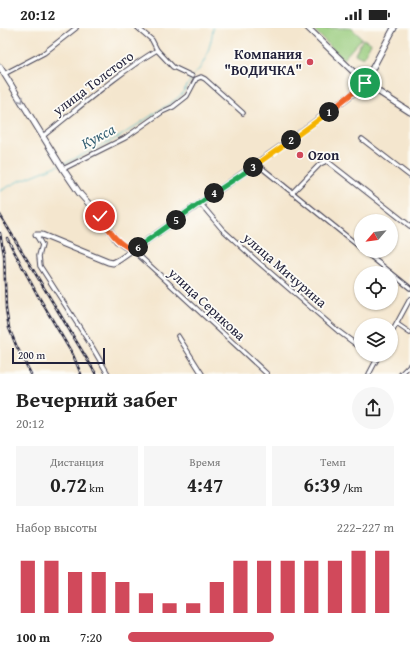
<!DOCTYPE html>
<html lang="ru">
<meta charset="utf-8">
<style>
:root{--surface:#fff;--page:#f6f6f6;--text:#222;--muted:#767676;--accent:#d1495b}
body{margin:0;font-family:"Gentium Book Plus",serif;background:var(--page);color:var(--text);height:100vh;display:flex;flex-direction:column;font-size:15px;white-space:nowrap}
*{box-sizing:border-box;margin:0}
p{font-size:13px;color:var(--muted)}
.icon{flex:none;width:22px;height:22px;fill:none;stroke:currentColor;stroke-width:2;stroke-linecap:round;stroke-linejoin:round}
.map{position:relative;height:346px;overflow:hidden}
.side{display:flex;flex-direction:column;background:var(--surface);flex:1}
.side>*{flex:none}
.needle{width:26px;rotate:242deg}
.controls{position:absolute;left:354px;top:186px;display:grid;gap:8px}
.controls a{display:grid;place-items:center;width:44px;height:44px;border-radius:50%;background:var(--surface);box-shadow:0 1px 3px #0004;font-size:20px}
.scale{position:absolute;left:12px;bottom:10px;width:93px;box-sizing:border-box;padding-left:4px;border:2px solid #22223b;border-top:0;font-size:11px;line-height:14px;white-space:nowrap;color:#22223b;-webkit-text-stroke:3px #fdfcf7;paint-order:stroke}
.pin{position:absolute;display:grid;place-items:center;width:34px;height:34px;color:#fff;margin:-17px;border:2px solid #fff;border-radius:50%;box-shadow:0 1px 4px #0007}
.km{position:absolute;width:20px;height:20px;margin:-10px;border-radius:50%;background:#222;color:#fff;font-size:11px;line-height:20px;text-align:center}
.round{display:grid;place-items:center;flex:none;width:42px;height:42px;border-radius:21px;background:var(--page)}
.summary{display:flex;align-items:center;justify-content:space-between;height:68px;padding:0 16px}
h1{font-size:22px;font-weight:600;line-height:30px}
.stats{display:grid;grid-template-columns:repeat(3,1fr);gap:6px;height:68px;padding:4px 16px}
.stats div{display:grid;align-content:center;border-radius:0px;background:var(--page);text-align:center}
.stats b{font-size:20px;font-weight:600}
.stats small{font-size:11px;font-weight:400}
.stats p{font-size:11px}
.chart{height:112px;padding:8px 16px}
.chart p{display:flex;justify-content:space-between}
.chart svg{width:100%;height:72px;margin-top:4px;stroke:var(--accent);stroke-width:6}
ul{padding:0 16px;list-style:none;font-size:13px}
li{display:grid;grid-template-columns:64px 48px 1fr;align-items:center;height:30px}
li i{height:10px;border-radius:5px;background:var(--accent)}
.status{display:flex;justify-content:space-between;align-items:center;height:28px;padding:0 20px;background:var(--surface);direction:ltr}
.status svg{height:11px;fill:currentColor}
.map>svg:first-child{display:block}
.grass{fill:#97cb7c;stroke:#5c765c}
.lines{fill:none;stroke-linecap:round;stroke-linejoin:round}
.stream{stroke:#48b6c3;stroke-width:1}
.street-casing{stroke:#423f51;stroke-width:5.5}
.secondary-casing{stroke:#423f51;stroke-width:7}
.street{stroke:#fff;stroke-width:3.5}
.secondary{stroke:#fff;stroke-width:5}
.rail-casing{stroke:#22223b;stroke-width:2.5}
.rail{stroke:#fdfcf7;stroke-width:1;stroke-dasharray:3;stroke-linecap:butt}
.oneway{stroke:#9c9ca7}
.split-1-casing{stroke:#fff;stroke-width:8}
.split-2-casing{stroke:#fff;stroke-width:8}
.split-3-casing{stroke:#fff;stroke-width:8}
.split-4-casing{stroke:#fff;stroke-width:8}
.split-5-casing{stroke:#fff;stroke-width:8}
.split-6-casing{stroke:#fff;stroke-width:8}
.split-7-casing{stroke:#fff;stroke-width:8}
.split-1{stroke:#f0652b;stroke-width:5}
.split-2{stroke:#f5b400;stroke-width:5}
.split-3{stroke:#f5b400;stroke-width:5}
.split-4{stroke:#22a559;stroke-width:5}
.split-5{stroke:#22a559;stroke-width:5}
.split-6{stroke:#22a559;stroke-width:5}
.split-7{stroke:#f0652b;stroke-width:5}
.poi-dot{fill:#d1495b;stroke:#fdfcf7;stroke-width:1.5}
.labels{text-anchor:middle;dominant-baseline:central;stroke-width:3.5;stroke-linejoin:round;paint-order:stroke}
.poi-label{font-size:14px;font-weight:bold;fill:#22223b;stroke:#fdfcf7;text-anchor:end}
.street-label{font-size:14px;fill:#22223b;stroke:#fdfcf7}
.water-label{font-size:15px;font-style:italic;fill:#315d71;stroke:#fdfcf7}
</style>
<div class="status"><b>20:12</b><svg viewBox="0 0 49 12"><path d="M0 12V9h3v3zM5 12V6h3v6zM10 12V3h3v9zM15 12V0h3v12zM26 1h20v11H26zM47 4h2v5h-2z"/></svg></div>
<div class="map">
<svg width="410" height="346" viewBox="0 0 410 346">
<rect width="100%" height="100%" fill="#fdfcf7"/>
<filter id="ink" filterUnits="userSpaceOnUse"><feTurbulence type="fractalNoise" baseFrequency=".025" numOctaves="2"/><feDisplacementMap in="SourceGraphic" scale="8" xChannelSelector="R" yChannelSelector="G"/><feConvolveMatrix kernelMatrix="1 2 1 2 8 2 1 2 1" color-interpolation-filters="sRGB"/></filter>
<filter id="wash" filterUnits="userSpaceOnUse"><feTurbulence type="fractalNoise" baseFrequency=".012" numOctaves="4" result="noise"/><feDisplacementMap in="SourceGraphic" scale="16" xChannelSelector="R" yChannelSelector="G"/><feGaussianBlur stdDeviation="0.9" result="paint"/><feColorMatrix in="noise" values="0 0 0 0 0 0 0 0 0 0 0 0 0 0 0 0 0 1.4 0 .05"/><feComposite in="paint" operator="in"/></filter>
<g filter="url(#wash)">
<rect width="100%" height="100%" fill="#f4e6ce"/>
<g class="grass">
<path d="M312,0H351L362,10L343,31Z"/>
<path d="M363,11L371,15L363,30L355,26Z"/>
</g>
<g class="lines">
<g class="stream">
<path d="M194,47C205,38 212,14 213,0"/>
<path d="M64,136L119,109L175,72L181,67L192,50"/>
<path d="M0,163L17,154L59,137"/>
</g>
</g>
</g>
<g filter="url(#ink)">
<g class="lines">
<g class="street-casing">
<g id="street">
<path d="M138,0L152,12L157,22L173,39L192,48"/>
<path d="M4,46L44,25L76,0"/>
<path d="M43,108C80,79 117,46 157,22"/>
<path d="M362,111L410,148"/>
<path d="M257,136L361,220"/>
<path d="M63,141L125,110L162,84L173,79L187,68L196,51L201,49L205,51L243,85"/>
<path d="M292,165L320,136L327,133L410,198"/>
<path d="M200,175L222,201L257,233L338,303L361,320"/>
<path d="M36,207L42,217L39,228L40,238L91,317L108,346"/>
<path d="M133,222L267,346"/>
<path d="M364,223L410,260"/>
<path d="M397,296L410,305"/>
<path d="M391,306L410,271"/>
<path d="M178,308L202,346"/>
<path d="M371,327L377,331"/>
<path d="M369,346L379,327"/>
<path d="M401,346L410,337"/>
</g>
</g>
<g class="secondary-casing">
<g id="secondary">
<path d="M308,0L365,55L410,84"/>
<path d="M0,39L63,141L80,166L100,188L117,213L124,218L133,222"/>
<path d="M36,207H42L108,234L113,235L119,232L293,110L363,58L394,0"/>
</g>
</g>
<use href="#street" class="street"/>
<use href="#secondary" class="secondary"/>
<g class="rail-casing">
<g id="rail">
<path d="M0,187L96,346"/>
<path d="M0,205L4,226L6,281L9,300L16,317L31,346"/>
<path d="M7,210L37,266L73,327L81,346"/>
</g>
</g>
<use href="#rail" class="rail"/>
</g>
<defs><path id="oneway-chevron" d="M-2-3.5L2.5 0L-2 3.5" fill="none" stroke-width="1.6" stroke-linecap="round" stroke-linejoin="round"/></defs>
<use class="oneway" href="#oneway-chevron" transform="translate(21 72) rotate(58)"/>
</g>
<g class="lines" filter="url(#ink)">
<g class="split-1-casing">
<path id="split-1" d="M329,84L365,55"/>
</g>
<g class="split-2-casing">
<path id="split-2" d="M291,112L329,84"/>
</g>
<g class="split-3-casing">
<path id="split-3" d="M253,139L291,112"/>
</g>
<g class="split-4-casing">
<path id="split-4" d="M214,165L253,139"/>
</g>
<g class="split-5-casing">
<path id="split-5" d="M176,192L214,165"/>
</g>
<g class="split-6-casing">
<path id="split-6" d="M138,219L176,192"/>
</g>
<g class="split-7-casing">
<path id="split-7" d="M100,188C110,203 116,215 133,222L138,219"/>
</g>
<use href="#split-1" class="split-1"/>
<use href="#split-2" class="split-2"/>
<use href="#split-3" class="split-3"/>
<use href="#split-4" class="split-4"/>
<use href="#split-5" class="split-5"/>
<use href="#split-6" class="split-6"/>
<use href="#split-7" class="split-7"/>
</g>
<g class="poi-dot">
<circle cx="310" cy="34" r="4"/>
<circle cx="300" cy="127" r="4"/>
</g>
<g class="labels">
<g class="poi-label">
<text x="302" y="26">Компания<tspan x="302" dy="16">"ВОДИЧКА"</tspan></text>
<text x="308" y="127" text-anchor="start">Ozon</text>
</g>
<g class="street-label">
<text transform="translate(93 55) rotate(-37)">улица Толстого</text>
<text transform="translate(285 242) rotate(41)">улица Мичурина</text>
<text transform="translate(207 276) rotate(43)">улица Серикова</text>
</g>
<g class="water-label">
<text transform="translate(98 108) rotate(-28)">Кукса</text>
</g>
</g>
</svg>
<div class="controls">
<a><svg class="needle" viewBox="-14 -14 28 28"><path d="M0-13l5 13h-10z" fill="#e53935"/><path d="M0 13l5-13h-10z" fill="#767676"/></svg></a>
<a><svg class="icon" aria-label="locate" viewBox="0 0 24 24"><circle cx="12" cy="12" r="6"/><path d="M12 2v4M12 18v4M2 12h4M18 12h4"/></svg></a>
<a><svg class="icon" aria-label="layers" viewBox="0 0 24 24"><path d="M12 4l9 5-9 5-9-5zM3 14l9 5 9-5"/></svg></a>
</div>
<div class="scale">200 m</div>
<div class="pin" style="left:365px;top:55px;background:#1e9e55"><svg class="icon" aria-label="arrive" viewBox="0 0 24 24"><path d="M6 21V4h12l-3 4 3 4H6"/></svg></div>
<div class="pin" style="left:100px;top:188px;background:#d93025"><svg class="icon" aria-label="check" viewBox="0 0 24 24"><path d="M5 12l5 5 9-10"/></svg></div>
<b class="km" style="left:329px;top:84px">1</b>
<b class="km" style="left:291px;top:112px">2</b>
<b class="km" style="left:253px;top:139px">3</b>
<b class="km" style="left:214px;top:165px">4</b>
<b class="km" style="left:176px;top:192px">5</b>
<b class="km" style="left:138px;top:219px">6</b>
</div>
<section class="side">
<div class="summary"><div><h1>Вечерний забег</h1><p>20:12</p></div><a class="round"><svg class="icon" aria-label="share" viewBox="0 0 24 24"><path d="M12 15V3M7 8l5-5 5 5M5 13v7h14v-7"/></svg></a></div>
<div class="stats">
<div><p>Дистанция</p><b>0.72<small> km</small></b></div>
<div><p>Время</p><b>4:47</b></div>
<div><p>Темп</p><b>6:39<small> /km</small></b></div>
</div>
<div class="chart"><p><span>Набор высоты</span>222–227 m</p>
<svg viewBox="0 0 160 44" preserveAspectRatio="none"><path d="M5 44V12M15 44V12M25 44V19M35 44V19M45 44V25M55 44V32M65 44V38M75 44V38M85 44V25M95 44V12M105 44V12M115 44V12M125 44V12M135 44V12M145 44V6M155 44V6"/></svg>
</div>
<ul>
<li><b>100 m</b>7:20<i style="width:55%"></i></li>
</ul>
</section>
